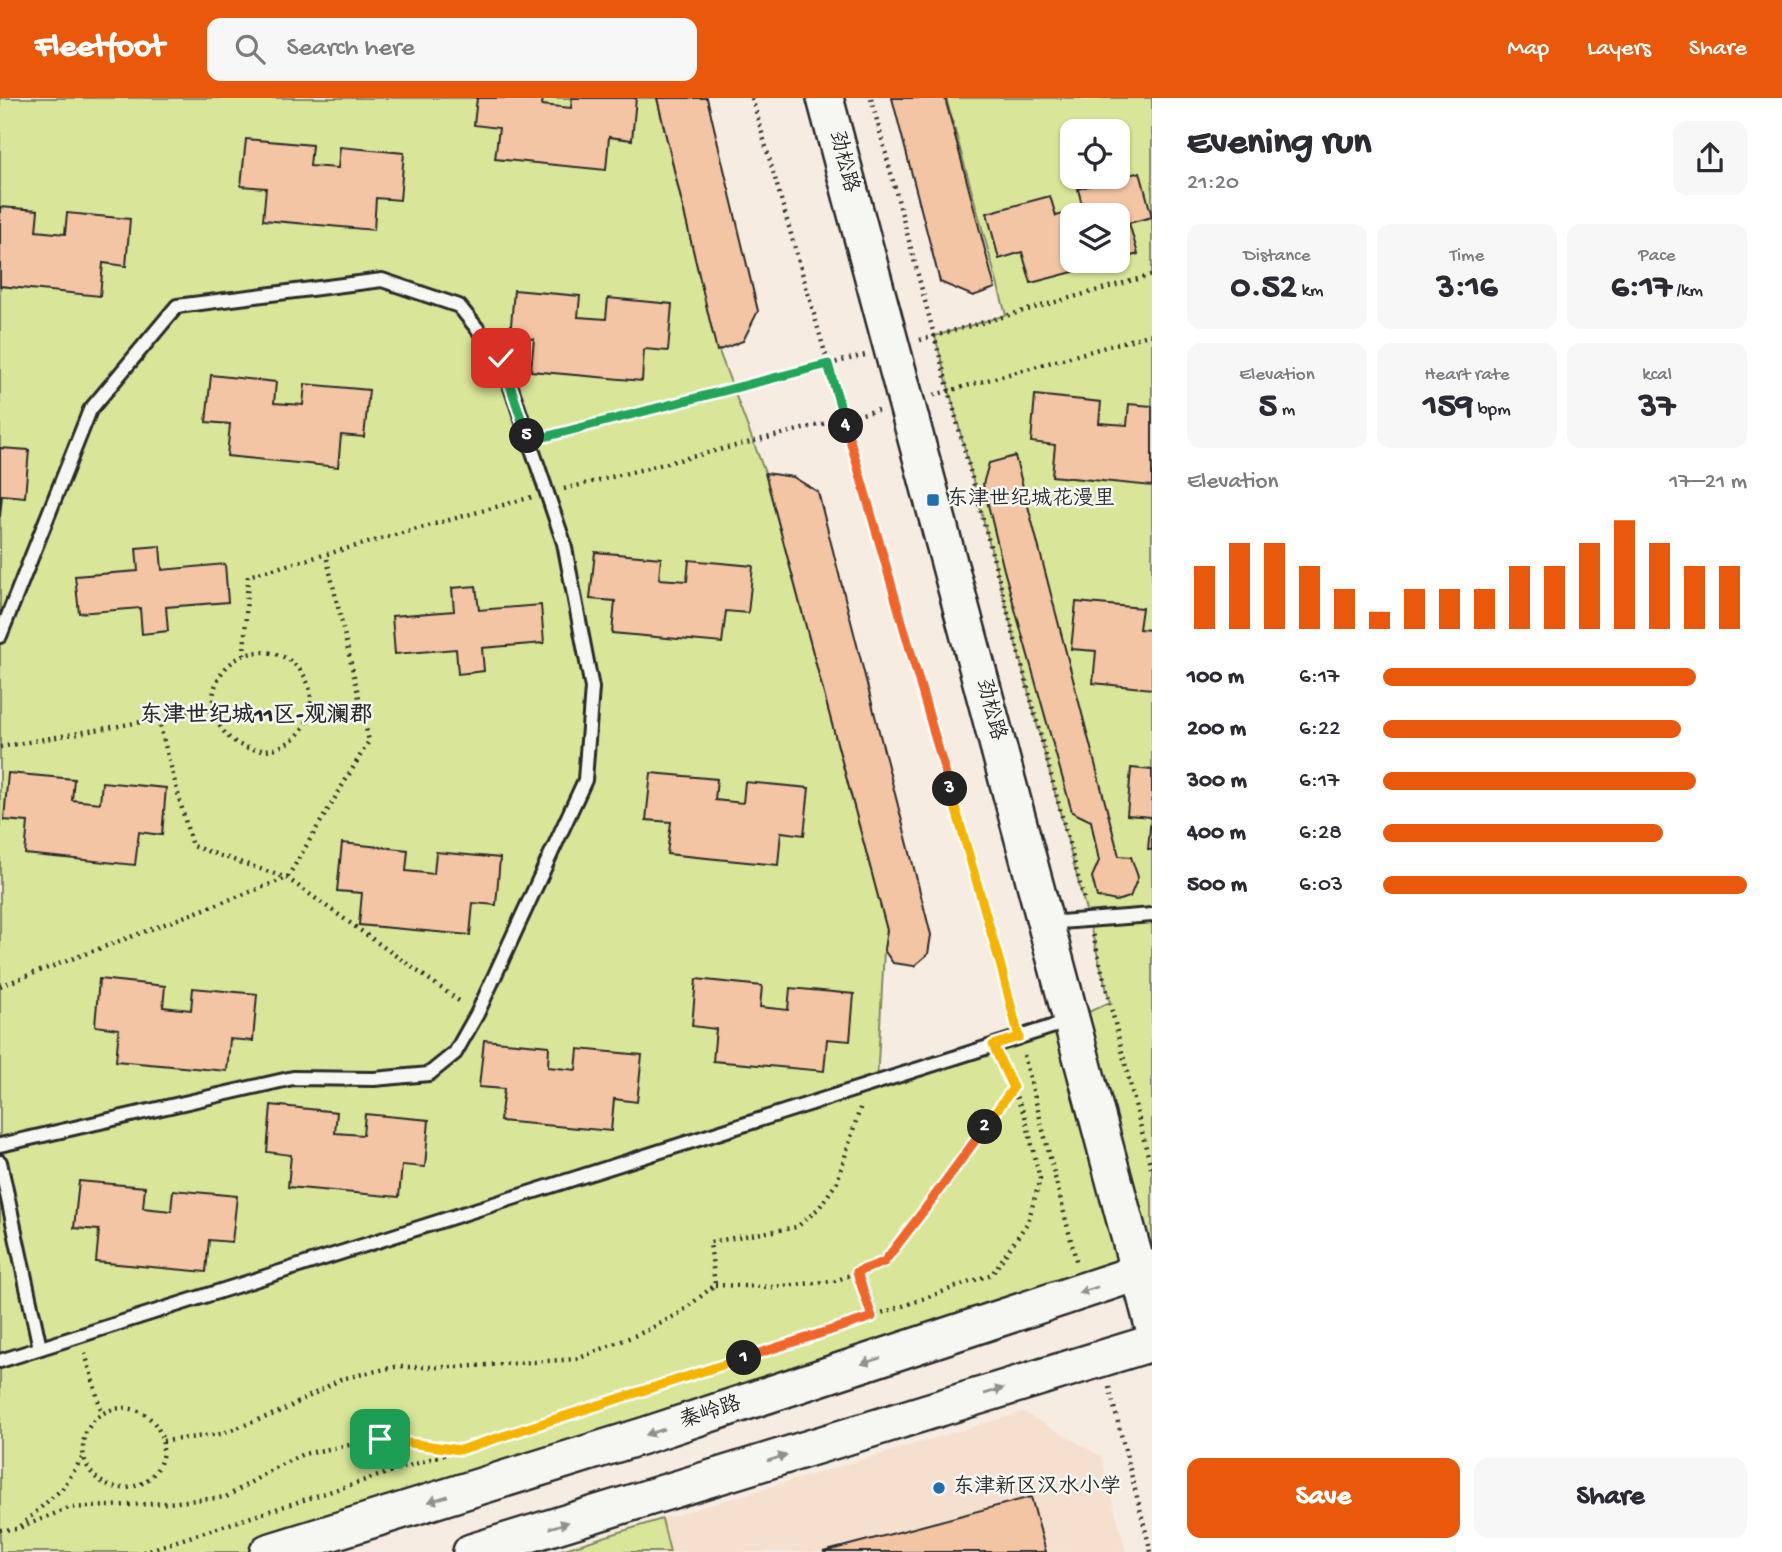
<!DOCTYPE html>
<meta charset="utf-8">
<style>
:root{--surface:#fff;--page:#f7f7f7;--text:#2b2b33;--muted:#7c7c81;--accent:#ea580c}
body{margin:0;font-family:"Gochi Hand","LXGW WenKai TC",sans-serif;background:var(--page);color:var(--text);height:100vh;display:flex;flex-direction:column;font-size:26px;white-space:nowrap}
*{box-sizing:border-box;margin:0}
p{font-size:23px;color:var(--muted)}
.icon{flex:none;width:38px;height:38px;fill:none;stroke:currentColor;stroke-width:2;stroke-linecap:round;stroke-linejoin:round}
.map{position:relative;flex:1;overflow:hidden}
.details{display:flex;flex-direction:column;background:var(--surface);width:630px}
.details>*{flex:none}
.buttons{position:absolute;left:1060px;top:21px;display:grid;gap:14px}
.buttons a{display:grid;place-items:center;width:70px;height:70px;border-radius:14px;background:var(--surface);box-shadow:0 2px 5px #0004;font-size:35px}
.pin{position:absolute;display:grid;place-items:center;width:60px;height:60px;color:#fff;margin:-30px;border-radius:14px;box-shadow:0 4px 10px #0006}
.km{position:absolute;width:35px;height:35px;margin:-18px;border-radius:50%;background:#222;color:#fff;font-size:19px;line-height:35px;text-align:center}
.round{display:grid;place-items:center;flex:none;width:74px;height:74px;border-radius:14px;background:var(--page)}
.headline{display:flex;align-items:center;justify-content:space-between;height:119px;padding:0 35px}
h1{font-size:38px;font-weight:800;line-height:52px}
.metrics{display:grid;grid-template-columns:repeat(3,1fr);gap:10px;height:119px;padding:7px 35px}
.metrics div{display:grid;align-content:center;border-radius:14px;background:var(--page);text-align:center}
.metrics b{font-size:35px;font-weight:800}
.metrics small{font-size:19px;font-weight:400}
.metrics p{font-size:19px}
.chart{height:196px;padding:14px 35px}
.chart p{display:flex;justify-content:space-between}
.chart svg{width:100%;height:126px;margin-top:7px;stroke:var(--accent);stroke-width:6}
.cta{display:flex;gap:14px;margin-top:auto;padding:14px 35px}
.cta a{flex:1;height:80px;border-radius:14px;background:var(--accent);color:#fff;font-size:28px;font-weight:800;line-height:80px;text-align:center}
.cta a+a{background:var(--page);color:var(--text)}
ul{padding:0 35px;list-style:none;font-size:23px}
li{display:grid;grid-template-columns:112px 84px 1fr;align-items:center;height:52px}
li i{height:18px;border-radius:9px;background:var(--accent)}
header{display:flex;align-items:center;gap:42px;box-sizing:border-box;height:98px;padding:0 35px;background:var(--accent);color:#fff}
header strong{font-size:33px}
nav{display:flex;gap:38px;margin-inline-start:auto;font-size:24px}
.search{width:490px;height:63px;background:var(--page);display:flex;align-items:center;gap:18px;box-sizing:border-box;padding:0 24px;border-radius:14px;color:var(--muted);font-size:26px}
main{display:flex;flex:1;min-height:0}
.map>svg:first-child{display:block}
.built{fill:#f5e0cf}
.green{fill:#d9e699;stroke:#828862;stroke-width:2;fill-rule:evenodd}
.building{fill:#f4c5a4;stroke:#2b2b2b;stroke-width:2}
.lines{fill:none;stroke-linecap:round;stroke-linejoin:round}
.lane-casing{stroke:#2b2b2b;stroke-width:18}
.secondary-casing{stroke:#2b2b2b;stroke-width:40}
.path{stroke:#2b2b2b;stroke-width:4.5;stroke-dasharray:2 5;stroke-linecap:butt}
.lane{stroke:#f6f6f2;stroke-width:12}
.secondary{stroke:#f6f6f2;stroke-width:35}
.oneway{fill:#90908e}
.split-1-casing{stroke:#fff;stroke-width:14}
.split-2-casing{stroke:#fff;stroke-width:14}
.split-3-casing{stroke:#fff;stroke-width:14}
.split-4-casing{stroke:#fff;stroke-width:14}
.split-5-casing{stroke:#fff;stroke-width:14}
.split-6-casing{stroke:#fff;stroke-width:14}
.split-1{stroke:#f5b400;stroke-width:9}
.split-2{stroke:#f0652b;stroke-width:9}
.split-3{stroke:#f5b400;stroke-width:9}
.split-4{stroke:#f0652b;stroke-width:9}
.split-5{stroke:#22a559;stroke-width:9}
.split-6{stroke:#22a559;stroke-width:9}
.poi-dot{fill:#1f6fb2;stroke:#f6f6f2;stroke-width:2.5}
.labels{text-anchor:middle;dominant-baseline:central;stroke-width:5;stroke-linejoin:round;paint-order:stroke}
.street-label{font-size:21px;fill:#2b2b2b;stroke:#f6f6f2}
.poi-label{font-size:21px;fill:#2b2b2b;stroke:#f6f6f2;text-anchor:start}
.neighbourhood-label{font-size:23px;font-weight:bold;fill:#2b2b2b;stroke:#f6f6f2}
</style>
<header>
<strong>Fleetfoot</strong>
<div class="search"><svg class="icon" aria-label="search" viewBox="0 0 24 24"><circle cx="10" cy="10" r="6"/><path d="M15 15l6 6"/></svg>Search here</div>
<nav><a>Map</a><a>Layers</a><a>Share</a></nav>
</header>
<main>
<div class="map">
<svg width="1152" height="1454" viewBox="0 0 1152 1454">
<rect width="100%" height="100%" fill="#f6ece2"/>
<filter id="ink" filterUnits="userSpaceOnUse"><feTurbulence type="fractalNoise" baseFrequency=".0143" numOctaves="2"/><feDisplacementMap in="SourceGraphic" scale="14" xChannelSelector="R" yChannelSelector="G"/><feConvolveMatrix kernelMatrix="1 2 1 2 8 2 1 2 1" color-interpolation-filters="sRGB"/></filter>
<g filter="url(#ink)">
<path class="built" d="M1023,1314L1101,1358L1126,1454H670L662,1421Z"/>
<g class="green">
<path d="M0,0H657L714,240L765,375L887,832L884,852L877,984L1072,922L1110,904L935,238L1006,217L946,0H1152V1170L258,1454H0ZM1073,33H1118V79H1073ZM1073,117H1118V163H1073Z"/>
<path d="M662,1421L670,1454H555Z"/>
</g>
<g class="building">
<path d="M477,0H543L542,7L571,10L572,0H636L632,42L609,39L606,72L495,61L499,30L474,27Z"/>
<path d="M657,0H707L758,213L743,243L717,253Z"/>
<path d="M892,0H945L995,190L973,198L940,184Z"/>
<path d="M246,41L312,47L310,68L338,70L340,49L404,55L400,102L376,100L374,132L263,122L266,90L241,88Z"/>
<path d="M1140,74L1152,119L1129,125L1138,156L1118,162V117H1073V163H1115L1031,185L1022,154L999,161L987,115L1050,98L1056,118L1083,111L1078,91Z"/>
<path d="M0,109L38,112L36,133L65,136L67,115L130,121L126,168L103,165L100,198L0,188Z"/>
<path d="M514,192L580,198L578,219L606,221L608,200L672,206L668,253L644,251L642,283L531,273L534,241L510,239Z"/>
<path d="M211,277L276,284L274,305L303,307L305,286L369,292L364,339L341,337L338,369L227,358L230,326L206,324Z"/>
<path d="M1035,297L1101,304L1099,325L1127,327L1129,306L1152,308V388L1052,378L1055,347L1031,344Z"/>
<path d="M0,350L29,352L25,399L2,397L0,419Z"/>
<path d="M1015,358L1119,758L1131,759L1138,779L1130,799L1116,803L1097,799L1092,779L1099,763L1091,723L1072,714L1004,472L983,386L989,365Z"/>
<path d="M765,375L793,379L818,394L931,837L928,856L914,868L893,865L884,852L887,832Z"/>
<path d="M160,448L162,472L225,466L228,504L166,509L168,533L142,536L140,510L79,515L75,478L138,473L136,450Z"/>
<path d="M595,454L661,460L659,481L687,483L689,462L753,468L748,515L726,513L722,545L612,535L615,503L590,501Z"/>
<path d="M476,488L479,512L541,507L544,545L482,550L484,573L458,576L456,551L395,556L392,518L454,513L452,490Z"/>
<path d="M1076,504L1142,510L1139,531L1152,532V591L1093,585L1096,553L1071,551Z"/>
<path d="M1131,670L1152,672V752L1148,751L1151,719L1127,717Z"/>
<path d="M8,675L74,681L72,702L100,705L102,684L166,690L162,737L139,734L135,767L25,756L28,724L4,722Z"/>
<path d="M651,675L717,681L715,702L743,705L745,684L809,690L804,737L781,734L778,767L667,756L671,724L646,722Z"/>
<path d="M342,745L408,752L406,773L434,776L436,754L500,760L496,807L473,805L470,837L359,827L362,795L337,793Z"/>
<path d="M99,881L165,888L163,909L191,912L193,890L257,896L253,943L230,941L227,973L116,963L119,931L95,928Z"/>
<path d="M696,881L762,888L760,909L788,912L790,890L854,896L850,943L827,941L824,973L713,963L716,931L692,928Z"/>
<path d="M484,942L549,948L548,969L576,972L578,951L642,957L637,1004L614,1001L611,1033L500,1023L504,991L479,989Z"/>
<path d="M271,1007L337,1014L335,1035L363,1037L365,1016L429,1022L425,1069L402,1067L399,1099L288,1089L291,1057L267,1054Z"/>
<path d="M79,1083L145,1089L143,1110L171,1113L173,1092L237,1098L232,1144L209,1142L206,1174L96,1164L99,1132L74,1130Z"/>
<path d="M1031,1399L1046,1454H823Z"/>
</g>
<g class="lines">
<g class="lane-casing">
<g id="lane">
<path d="M0,538L90,312L177,208L382,182L459,208L501,260L564,445L592,590L585,682L477,916L455,955L429,976L374,981L293,980L0,1047"/>
<path d="M1047,825L1152,817"/>
<path d="M0,1064L40,1250"/>
<path d="M0,1263L1070,923"/>
</g>
</g>
<g class="secondary-casing">
<g id="secondary">
<path d="M825,0L1152,1224"/>
<path d="M268,1454L646,1337L1152,1170"/>
<path d="M471,1454L1152,1245"/>
</g>
</g>
<g class="path">
<path d="M752,0L1001,869L1015,922"/>
<path d="M871,0L1085,805"/>
<path d="M920,242L1152,177"/>
<path d="M934,297L1152,236"/>
<path d="M544,339L865,257"/>
<path d="M564,391L878,312"/>
<circle cx="262" cy="603" r="49"/>
<path d="M244,557L248,478L532,399"/>
<path d="M158,621L192,748L287,780L462,905"/>
<path d="M0,649L214,611"/>
<path d="M1093,837L1152,1074"/>
<path d="M0,888L287,780L369,643L326,457"/>
<path d="M1024,957L1077,1166"/>
<path d="M857,1174L871,1219"/>
<path d="M715,1187L772,1189L835,1183L884,1164L925,1111L1013,991"/>
<path d="M85,1255L102,1315"/>
<path d="M1109,1289L1151,1454"/>
<circle cx="123" cy="1350" r="40"/>
<path d="M163,1343L221,1336L282,1313L341,1281L394,1269H458L577,1261L646,1233L680,1215L715,1187L710,1144L797,1129L819,1110L837,1084L861,1007"/>
<path d="M20,1428L64,1389L82,1360"/>
<path d="M0,1432L17,1431L69,1410L168,1405L226,1399L275,1370L303,1356L380,1341L457,1351"/>
<path d="M143,1454L906,1207L992,1176L1028,1124L1040,1081L1025,1018L1000,963"/>
</g>
<use href="#lane" class="lane"/>
<use href="#secondary" class="secondary"/>
</g>
<defs><path id="oneway-solid" d="M-6-.8H1V-3.2L6.5 0L1 3.2V.8H-6Z" transform="scale(1.75)"/></defs>
<g class="oneway">
<use href="#oneway-solid" transform="translate(1088 1192) rotate(162)"/>
<use href="#oneway-solid" transform="translate(871 1263) rotate(162)"/>
<use href="#oneway-solid" transform="translate(994 1293) rotate(-17)"/>
<use href="#oneway-solid" transform="translate(655 1334) rotate(162)"/>
<use href="#oneway-solid" transform="translate(777 1360) rotate(-17)"/>
<use href="#oneway-solid" transform="translate(438 1401) rotate(163)"/>
<use href="#oneway-solid" transform="translate(559 1427) rotate(-17)"/>
</g>
</g>
<g class="lines" filter="url(#ink)">
<g class="split-1-casing">
<path id="split-1" d="M380,1341L460,1352L744,1260"/>
</g>
<g class="split-2-casing">
<path id="split-2" d="M744,1260L872,1219L857,1174L884,1164L925,1111L985,1029"/>
</g>
<g class="split-3-casing">
<path id="split-3" d="M950,691L1001,869L1019,939L993,947L1013,990L985,1029"/>
</g>
<g class="split-4-casing">
<path id="split-4" d="M846,328L950,691"/>
</g>
<g class="split-5-casing">
<path id="split-5" d="M527,338L529,343L828,266L846,328"/>
</g>
<g class="split-6-casing">
<path id="split-6" d="M501,260L527,338"/>
</g>
<use href="#split-1" class="split-1"/>
<use href="#split-2" class="split-2"/>
<use href="#split-3" class="split-3"/>
<use href="#split-4" class="split-4"/>
<use href="#split-5" class="split-5"/>
<use href="#split-6" class="split-6"/>
</g>
<g class="poi-dot">
<rect x="926" y="395" width="14" height="14" rx="3.5"/>
<circle cx="939" cy="1390" r="7"/>
</g>
<g class="labels">
<g class="street-label">
<text transform="translate(842 64) rotate(75)">劲松路</text>
<text transform="translate(989 612) rotate(75)">劲松路</text>
<text transform="translate(711 1316) rotate(-18)">秦岭路</text>
</g>
<g class="poi-label">
<text x="947" y="402">东津世纪城花漫里</text>
<text x="953" y="1390">东津新区汉水小学</text>
</g>
<g class="neighbourhood-label">
<text x="256" y="618">东津世纪城11区-观澜郡</text>
</g>
</g>
</svg>
<div class="buttons">
<a><svg class="icon" aria-label="locate" viewBox="0 0 24 24"><circle cx="12" cy="12" r="6"/><path d="M12 2v4M12 18v4M2 12h4M18 12h4"/></svg></a>
<a><svg class="icon" aria-label="layers" viewBox="0 0 24 24"><path d="M12 4l9 5-9 5-9-5zM3 14l9 5 9-5"/></svg></a>
</div>
<div class="pin" style="left:380px;top:1341px;background:#1e9e55"><svg class="icon" aria-label="arrive" viewBox="0 0 24 24"><path d="M6 21V4h12l-3 4 3 4H6"/></svg></div>
<div class="pin" style="left:501px;top:260px;background:#d93025"><svg class="icon" aria-label="check" viewBox="0 0 24 24"><path d="M5 12l5 5 9-10"/></svg></div>
<b class="km" style="left:744px;top:1260px">1</b>
<b class="km" style="left:985px;top:1029px">2</b>
<b class="km" style="left:950px;top:691px">3</b>
<b class="km" style="left:846px;top:328px">4</b>
<b class="km" style="left:527px;top:338px">5</b>
</div>
<section class="details">
<div class="headline"><div><h1>Evening run</h1><p>21:20</p></div><a class="round"><svg class="icon" aria-label="share" viewBox="0 0 24 24"><path d="M12 15V3M7 8l5-5 5 5M5 13v7h14v-7"/></svg></a></div>
<div class="metrics">
<div><p>Distance</p><b>0.52<small> km</small></b></div>
<div><p>Time</p><b>3:16</b></div>
<div><p>Pace</p><b>6:17<small> /km</small></b></div>
</div>
<div class="metrics">
<div><p>Elevation</p><b>5<small> m</small></b></div>
<div><p>Heart rate</p><b>159<small> bpm</small></b></div>
<div><p>kcal</p><b>37</b></div>
</div>
<div class="chart"><p><span>Elevation</span>17–21 m</p>
<svg viewBox="0 0 160 44" preserveAspectRatio="none"><path d="M5 44V22M15 44V14M25 44V14M35 44V22M45 44V30M55 44V38M65 44V30M75 44V30M85 44V30M95 44V22M105 44V22M115 44V14M125 44V6M135 44V14M145 44V22M155 44V22"/></svg>
</div>
<ul>
<li><b>100 m</b>6:17<i style="width:86%"></i></li>
<li><b>200 m</b>6:22<i style="width:82%"></i></li>
<li><b>300 m</b>6:17<i style="width:86%"></i></li>
<li><b>400 m</b>6:28<i style="width:77%"></i></li>
<li><b>500 m</b>6:03<i style="width:100%"></i></li>
</ul>
<div class="cta"><a>Save</a><a>Share</a></div>
</section>
</main>
